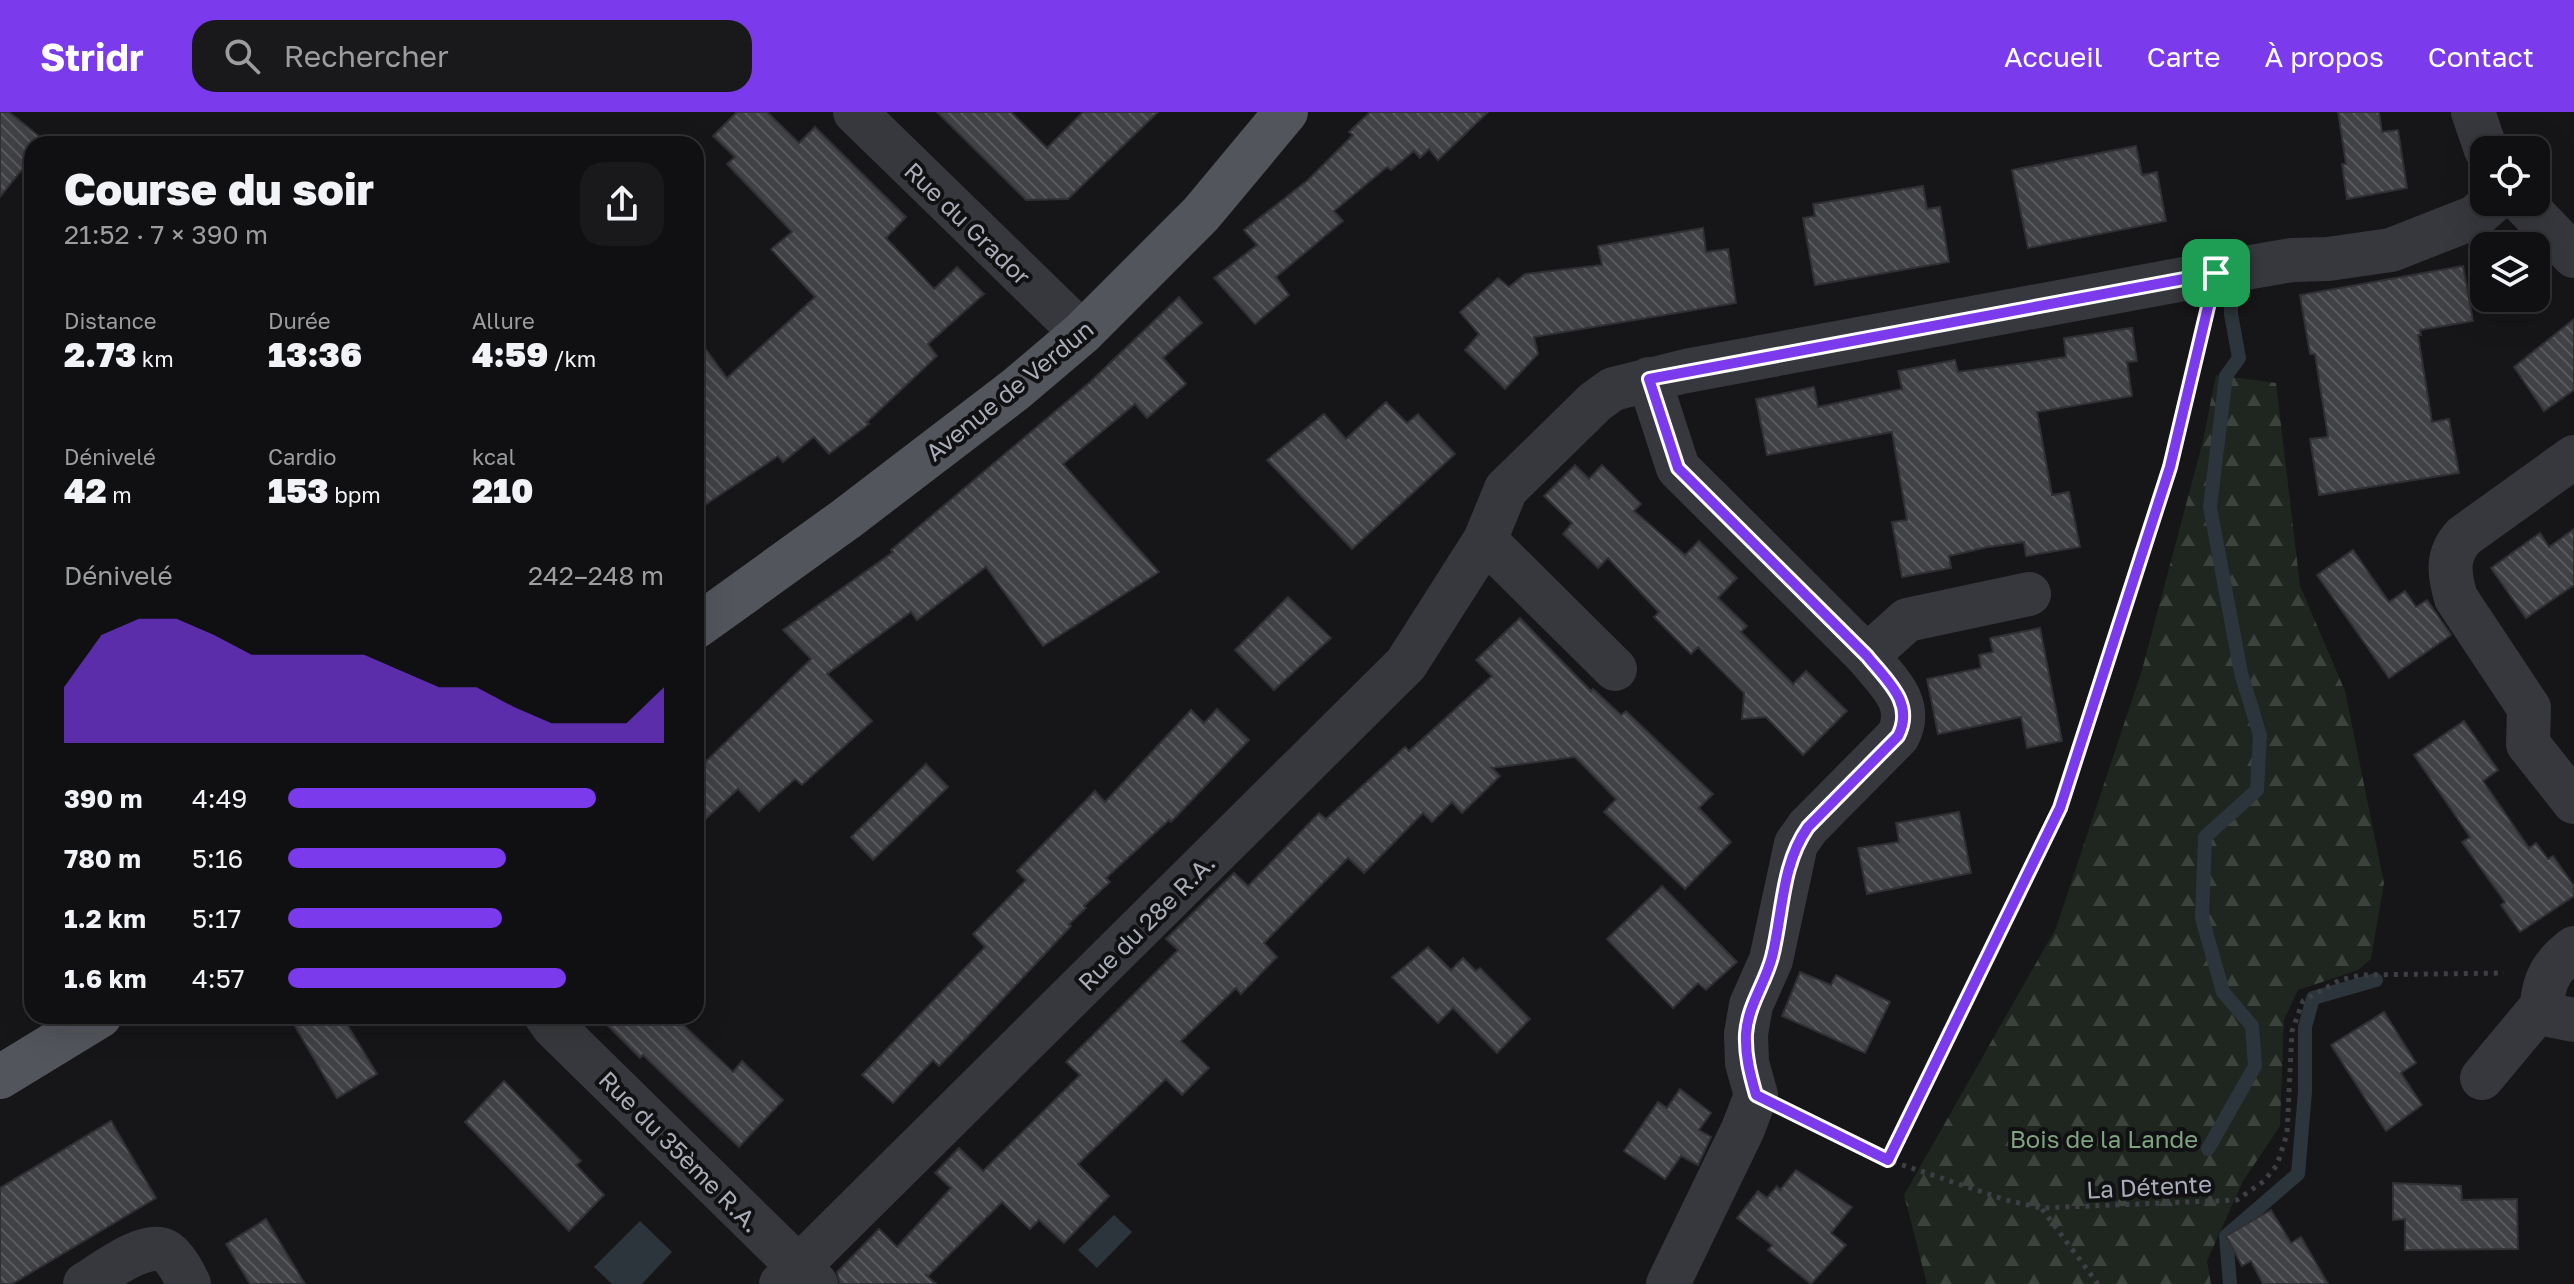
<!DOCTYPE html>
<html lang="fr">
<meta charset="utf-8">
<style>
:root{--surface:#101012;--page:#19191b;--text:#f1f3f6;--muted:#9c9d9f;--line:#303032;--accent:#7c3aed}
body{margin:0;font-family:"Golos Text",sans-serif;background:var(--page);color:var(--text);height:100vh;display:flex;flex-direction:column;font-size:30px;white-space:nowrap}
*{box-sizing:border-box;margin:0}
p{font-size:26px;color:var(--muted)}
.icon{flex:none;width:44px;height:44px;fill:none;stroke:currentColor;stroke-width:2;stroke-linecap:round;stroke-linejoin:round}
.map{position:relative;flex:1;overflow:hidden}
.drawer{position:absolute;left:24px;top:24px;width:680px;height:888px;display:flex;flex-direction:column;background:var(--surface);border-radius:24px;box-shadow:0 8px 32px #0002,0 0 0 2px var(--line)}
.drawer>*{flex:none}
.controls{position:absolute;left:2470px;top:24px;display:grid;gap:16px}
.controls a{display:grid;place-items:center;width:80px;height:80px;border-radius:16px;background:var(--surface);box-shadow:0 8px 32px #0002,0 0 0 2px var(--line);font-size:40px}
.pin{position:absolute;display:grid;place-items:center;width:68px;height:68px;color:#fff;margin:-34px;border-radius:16px;box-shadow:0 4px 12px #0006}
.round{display:grid;place-items:center;flex:none;width:84px;height:84px;border-radius:24px;background:var(--page)}
.summary{display:flex;align-items:center;justify-content:space-between;height:136px;padding:0 40px}
h1{font-size:44px;font-weight:800;line-height:60px}
.stats{display:grid;grid-template-columns:repeat(3,1fr);gap:12px;height:136px;padding:8px 40px}
.stats div{display:grid;align-content:center}
.stats b{font-size:34px;font-weight:800}
.stats small{font-size:22px;font-weight:400}
.stats p{font-size:22px}
.chart{height:224px;padding:16px 40px}
.chart p{display:flex;justify-content:space-between}
.chart svg{width:100%;height:144px;margin-top:8px;fill:var(--accent);opacity:.7}
ul{padding:0 40px;list-style:none;font-size:26px}
li{display:grid;grid-template-columns:128px 96px 1fr;align-items:center;height:60px}
li i{height:20px;border-radius:10px;background:var(--accent)}
header{display:flex;align-items:center;gap:48px;box-sizing:border-box;height:112px;padding:0 40px;background:var(--accent);color:#fff}
header strong{font-size:38px}
nav{display:flex;gap:44px;margin-inline-start:auto;font-size:28px}
.search{width:560px;height:72px;background:var(--page);display:flex;align-items:center;gap:20px;box-sizing:border-box;padding:0 28px;border-radius:24px;color:var(--muted);font-size:30px}
.map>svg:first-child{display:block}
.forest{fill:url(#forest-firs)}
.water{fill:#2c353c}
.lines{fill:none;stroke-linecap:round;stroke-linejoin:round}
.stream{stroke:#2c353c;stroke-width:14}
.building{fill:url(#building-back-hatch);stroke:#303034;stroke-width:2}
.path{stroke:#3d3f44;stroke-width:5;stroke-dasharray:4 6;stroke-linecap:butt}
.minor{stroke:#37383d;stroke-width:44}
.major{stroke:#53555c;stroke-width:44}
.route-casing{stroke:#fff;stroke-width:16}
.route{stroke:#7c3aed;stroke-width:10}
.labels{text-anchor:middle;dominant-baseline:central;stroke-width:8;stroke-linejoin:round;paint-order:stroke}
.street-label{font-size:24px;fill:#a8adb8;stroke:#111113}
.park-label{font-size:24px;fill:#7fa381;stroke:#111113}
</style>
<header>
<strong>Stridr</strong>
<div class="search"><svg class="icon" aria-label="search" viewBox="0 0 24 24"><circle cx="10" cy="10" r="6"/><path d="M15 15l6 6"/></svg>Rechercher</div>
<nav><a>Accueil</a><a>Carte</a><a>À propos</a><a>Contact</a></nav>
</header>
<div class="map">
<svg width="2574" height="1172" viewBox="0 0 2574 1172">
<defs>
<pattern id="forest-firs" width="22" height="20" patternUnits="userSpaceOnUse" patternTransform="scale(2)"><rect width="22" height="20" fill="#1e261f"/><path d="M5 1l3.5 6h-7zM16 11l3.5 6h-7z" fill="#3c433d"/></pattern>
<pattern id="building-back-hatch" width="6" height="6" patternUnits="userSpaceOnUse" patternTransform="scale(2)"><rect width="6" height="6" fill="#404145"/><path d="M-1 5l2 2M0 0l6 6M5-1l2 2" fill="none" stroke="#595a5e"/></pattern>
</defs>
<rect width="100%" height="100%" fill="#161618"/>
<path class="forest" d="M2216,263L2276,271L2300,474L2345,579L2384,771L2371,847L2358,858L2298,878L2284,908L2280,1014L2243,1069L2207,1149L2211,1172H1927L1904,1083L2056,816L2142,558L2203,329Z"/>
<g class="water">
<path d="M1114,1103L1132,1120L1097,1156L1078,1138Z"/>
<path d="M640,1109L672,1140L642,1172H612L594,1155Z"/>
</g>
<g class="lines">
<g class="stream">
<path d="M2208,1037L2255,954L2252,914L2223,880L2202,806L2205,725L2257,678L2260,623L2241,561L2210,395L2226,264L2239,246L2231,202V165"/>
<path d="M2230,1172L2226,1124L2298,1062L2305,980V915L2313,886L2376,868"/>
</g>
</g>
<g class="building">
<path d="M0,0H9L45,29L43,32H32V45L0,85Z"/>
<path d="M737,0H767L799,31L815,15L906,105L886,126L934,177L957,155L984,182L928,232L937,244L867,310L869,312L829,342L814,325L783,350L778,344L696,399V224L727,266L815,185L771,137L792,120L727,52L735,45L713,24Z"/>
<path d="M937,0H1011L1047,36L1083,0H1158L1068,87L1026,88Z"/>
<path d="M1370,0H1488L1438,48L1429,37L1420,46L1414,39L1391,58L1387,55L1334,99L1343,109L1276,165L1289,183L1255,212L1214,166L1257,133L1244,118L1308,68L1353,23L1349,20Z"/>
<path d="M2338,0H2379L2382,20L2398,18L2407,76L2347,87L2342,52H2346Z"/>
<path d="M2136,34L2142,63L2157,60L2166,109L2028,136L2012,58Z"/>
<path d="M1923,74L1927,97L1940,95L1949,150L1815,173L1803,106L1815,104L1813,92Z"/>
<path d="M1703,116L1706,140L1728,137L1736,191L1534,225L1538,242L1505,277L1465,238L1479,222L1460,200L1498,166L1509,175L1525,162L1602,153L1598,134Z"/>
<path d="M2463,154L2473,209L2420,218L2421,223H2418L2432,310L2449,307L2459,361L2319,383L2310,327L2328,325L2315,242H2310L2300,183Z"/>
<path d="M1179,185L1202,211L1163,246L1186,272L1147,306L1135,292L1063,352L1159,460L1043,534L986,455L917,508L911,500L827,562L872,609L802,673L795,667L759,699L738,677L696,716V659L811,547L783,518L893,440L891,438L1090,270Z"/>
<path d="M2574,207V278L2544,299L2514,255Z"/>
<path d="M2132,216L2137,249L2127,250L2132,284L2037,300L2052,383L2069,380L2080,435L2026,444L2024,430L1988,435L1949,444L1951,456L1902,465L1892,410L1907,408L1892,320L1767,343L1756,287L1814,275L1818,295L1902,277L1898,259L1955,248L1958,260L2066,245L2064,226Z"/>
<path d="M1386,290L1407,311L1418,302L1455,342L1352,437L1267,348L1324,302L1346,327Z"/>
<path d="M1575,353L1589,367L1602,353L1641,392L1634,399L1685,443L1699,429L1737,466L1718,486L1747,514L1741,520L1793,572L1806,559L1847,599L1803,643L1766,605L1742,607L1744,581L1698,535L1691,542L1654,505L1659,500L1608,446L1598,456L1563,422L1572,411L1544,384Z"/>
<path d="M2574,417V473L2526,506L2491,456L2540,421L2549,435Z"/>
<path d="M2353,438L2389,490L2405,479L2416,495L2427,488L2451,523L2389,566L2317,463Z"/>
<path d="M1288,485L1331,526L1274,578L1235,538Z"/>
<path d="M1520,506L1591,579L1593,577L1621,603L1626,599L1713,682L1699,696L1731,730L1685,777L1604,700L1616,687L1575,645L1492,656L1500,664L1462,701L1452,690L1432,710L1423,701L1364,761L1348,746L1264,831L1277,845L1241,882L1236,876L1181,929L1209,956L1182,983L1166,967L1078,1052L1109,1084L1064,1131L1039,1108L1030,1117L1002,1090L928,1164L925,1162L936,1172H840L837,1160L879,1117L897,1135L951,1076L935,1061L959,1036L983,1059L1080,963L1066,950L1178,838L1166,827L1234,761L1248,774L1319,701L1326,707L1405,635L1409,639L1492,564L1476,548Z"/>
<path d="M2040,516L2062,629L2027,636L2021,605L1938,622L1927,567L1981,556L1979,543L1993,540L1990,526Z"/>
<path d="M1217,597L1249,628L1171,710L1169,708L1106,766L1110,770L1084,794L1086,796L1069,812L1071,814L968,924L939,954L933,948L893,991L862,963L985,835L973,822L1026,768L1017,759L1095,679L1105,690L1191,598L1204,611Z"/>
<path d="M2464,609L2498,658L2483,669L2529,736L2536,731L2548,747L2553,744L2574,774V784L2520,820L2501,793L2505,790L2462,730L2470,725L2414,643Z"/>
<path d="M926,652L948,675L873,748L851,725Z"/>
<path d="M1959,700L1971,761L1867,782L1858,736L1899,730L1896,711Z"/>
<path d="M1662,774L1737,850L1706,878L1698,871L1673,896L1607,827Z"/>
<path d="M1428,835L1451,858L1463,846L1476,859L1480,856L1530,907L1497,941L1453,896L1438,911L1392,865Z"/>
<path d="M1800,860L1831,873L1836,863L1890,890L1865,941L1782,904Z"/>
<path d="M2384,900L2416,951L2401,961L2422,993L2386,1019L2331,933Z"/>
<path d="M289,904H342L377,962L337,986Z"/>
<path d="M598,904H674L733,960L742,949L783,988L739,1035L643,943L640,946Z"/>
<path d="M504,969L581,1049L576,1053L604,1083L569,1119L465,1010Z"/>
<path d="M1680,977L1711,1001L1699,1018L1711,1025L1698,1053L1681,1044L1665,1067L1624,1039L1658,990L1667,996Z"/>
<path d="M111,1009L156,1086L12,1172H0V1076Z"/>
<path d="M1796,1058L1852,1095L1831,1121L1846,1133L1811,1172L1768,1138L1772,1133L1737,1106L1758,1079L1767,1086L1777,1074L1780,1078Z"/>
<path d="M2393,1071L2461,1074L2462,1088L2517,1087L2518,1137L2405,1138V1107L2393,1108Z"/>
<path d="M2271,1098L2291,1131L2301,1125L2328,1172H2263L2251,1149L2242,1154L2226,1124Z"/>
<path d="M266,1107L305,1172H250L226,1132Z"/>
</g>
<g class="lines">
<g class="path">
<path d="M1794,1001L1888,1048L2006,1088L2041,1096L2237,1088L2264,1069L2277,1053L2287,1022L2292,919L2303,889L2340,868L2361,863L2504,861"/>
<path d="M1888,1048L2060,696L2170,355L2205,209"/>
<path d="M2042,1097L2098,1172"/>
</g>
<g class="minor">
<path d="M855,0L1082,221"/>
<path d="M2473,0L2486,38"/>
<path d="M2522,90L2574,144"/>
<path d="M1649,267L1678,356L1867,544C1887,569 1915,591 1898,624L1808,715L1796,732L1771,848L1751,893L1746,922L1747,951L1756,983L1743,1017L1668,1172"/>
<path d="M2574,345L2464,424C2446,443 2449,462 2456,486L2529,596L2528,632L2574,690"/>
<path d="M1485,428L1615,557"/>
<path d="M1867,544L1907,508L2029,482"/>
<path d="M2542,894C2543,868 2553,852 2574,836"/>
<path d="M546,904L553,914L816,1172"/>
<path d="M2482,966L2542,894L2553,904L2574,908"/>
<path d="M85,1172C102,1162 147,1126 167,1140C176,1146 184,1162 189,1172"/>
<path d="M781,1172L1406,552L1485,428L1506,377L1595,290L1613,277L1686,259L2216,161L2292,148L2328,147L2391,138L2475,105L2492,90"/>
</g>
<g class="major">
<path d="M696,515L846,407L1016,277L1082,221L1201,102L1286,0"/>
<path d="M0,965L100,904"/>
</g>
</g>
<g class="lines">
<g class="route-casing">
<path id="route" d="M2216,161L2170,355L2060,696L1888,1048L1756,983C1750,962 1745,943 1746,922C1748,893 1765,872 1772,845C1783,802 1781,753 1808,715L1898,624C1915,591 1887,569 1867,544L1678,356L1649,267Z"/>
</g>
<use href="#route" class="route"/>
</g>
<g class="labels">
<g class="street-label">
<text transform="translate(968 111) rotate(44)">Rue du Grador</text>
<text transform="translate(1009 278) rotate(-39)">Avenue de Verdun</text>
<text transform="translate(1146 810) rotate(-45)">Rue du 28e R.A.</text>
<text transform="translate(680 1039) rotate(45)">Rue du 35ème R.A.</text>
<text transform="translate(2149 1074) rotate(-3)">La Détente</text>
</g>
<g class="park-label">
<text x="2104" y="1026">Bois de la Lande</text>
</g>
</g>
</svg>
<div class="controls">
<a><svg class="icon" aria-label="locate" viewBox="0 0 24 24"><circle cx="12" cy="12" r="6"/><path d="M12 2v4M12 18v4M2 12h4M18 12h4"/></svg></a>
<a><svg class="icon" aria-label="layers" viewBox="0 0 24 24"><path d="M12 4l9 5-9 5-9-5zM3 14l9 5 9-5"/></svg></a>
</div>
<div class="pin" style="left:2216px;top:161px;background:#1e9e55"><svg class="icon" aria-label="arrive" viewBox="0 0 24 24"><path d="M6 21V4h12l-3 4 3 4H6"/></svg></div>
<section class="drawer">
<div class="summary"><div><h1>Course du soir</h1><p>21:52 · 7 × 390 m</p></div><a class="round"><svg class="icon" aria-label="share" viewBox="0 0 24 24"><path d="M12 15V3M7 8l5-5 5 5M5 13v7h14v-7"/></svg></a></div>
<div class="stats">
<div><p>Distance</p><b>2.73<small> km</small></b></div>
<div><p>Durée</p><b>13:36</b></div>
<div><p>Allure</p><b>4:59<small> /km</small></b></div>
</div>
<div class="stats">
<div><p>Dénivelé</p><b>42<small> m</small></b></div>
<div><p>Cardio</p><b>153<small> bpm</small></b></div>
<div><p>kcal</p><b>210</b></div>
</div>
<div class="chart"><p><span>Dénivelé</span>242–248 m</p>
<svg viewBox="0 0 160 44" preserveAspectRatio="none"><path d="M0 44V27L10 11L20 6L30 6L40 11L50 17L60 17L70 17L80 17L90 22L100 27L110 27L120 33L130 38L140 38L150 38L160 27V44z"/></svg>
</div>
<ul>
<li><b>390 m</b>4:49<i style="width:82%"></i></li>
<li><b>780 m</b>5:16<i style="width:58%"></i></li>
<li><b>1.2 km</b>5:17<i style="width:57%"></i></li>
<li><b>1.6 km</b>4:57<i style="width:74%"></i></li>
</ul>
</section>
</div>
